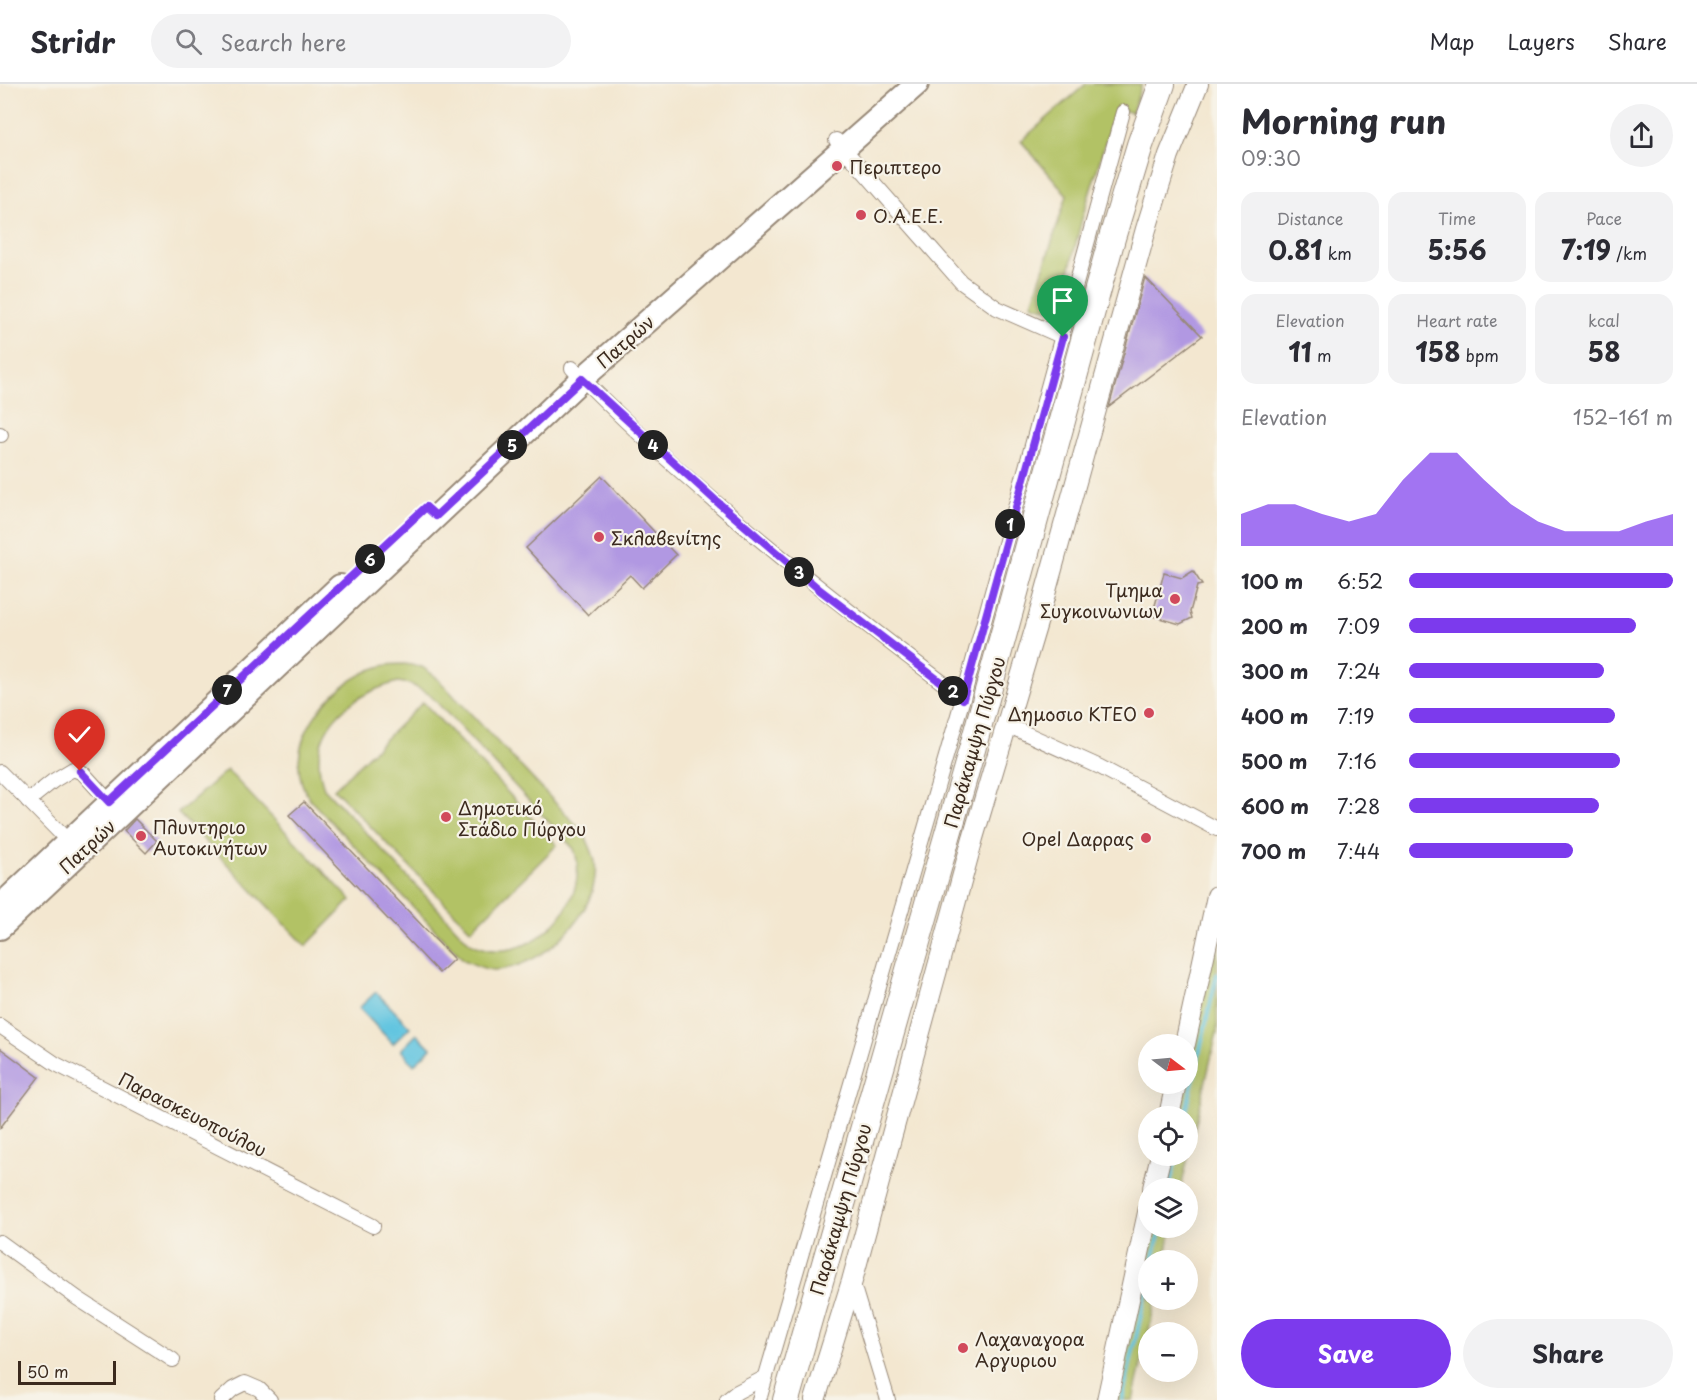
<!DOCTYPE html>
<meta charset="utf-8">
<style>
:root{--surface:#fff;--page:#f2f2f3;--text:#2b2b33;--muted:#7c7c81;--line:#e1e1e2;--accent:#7c3aed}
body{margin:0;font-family:"Playpen Sans",sans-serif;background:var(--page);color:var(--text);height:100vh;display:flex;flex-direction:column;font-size:22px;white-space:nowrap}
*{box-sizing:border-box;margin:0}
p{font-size:20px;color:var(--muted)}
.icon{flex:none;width:33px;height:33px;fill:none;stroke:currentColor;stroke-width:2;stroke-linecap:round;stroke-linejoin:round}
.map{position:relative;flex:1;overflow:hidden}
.panel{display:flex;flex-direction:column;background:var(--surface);width:480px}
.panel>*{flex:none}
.needle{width:39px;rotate:106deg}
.fabs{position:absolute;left:1138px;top:950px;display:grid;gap:12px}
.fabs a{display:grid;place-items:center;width:60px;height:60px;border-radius:50%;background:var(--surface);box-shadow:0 6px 24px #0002;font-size:30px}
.scale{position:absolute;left:18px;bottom:15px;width:98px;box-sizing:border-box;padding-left:6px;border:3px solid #3b2a1e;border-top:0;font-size:16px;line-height:21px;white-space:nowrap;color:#3b2a1e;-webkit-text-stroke:4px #f7f3e8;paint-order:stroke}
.pin{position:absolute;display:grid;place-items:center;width:51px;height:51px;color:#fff;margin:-62px -26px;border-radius:50% 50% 50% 0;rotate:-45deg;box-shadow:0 0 6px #0007}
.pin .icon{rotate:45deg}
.km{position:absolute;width:30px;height:30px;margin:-15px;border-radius:50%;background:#222;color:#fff;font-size:16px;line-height:30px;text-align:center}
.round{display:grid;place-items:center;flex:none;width:63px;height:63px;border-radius:32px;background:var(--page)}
.headline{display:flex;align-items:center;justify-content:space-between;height:102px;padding:0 24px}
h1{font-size:33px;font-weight:700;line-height:45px}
.stats{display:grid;grid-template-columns:repeat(3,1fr);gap:9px;height:102px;padding:6px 24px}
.stats div{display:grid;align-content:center;border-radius:15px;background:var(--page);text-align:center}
.stats b{font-size:26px;font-weight:700}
.stats small{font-size:16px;font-weight:400}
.stats p{font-size:16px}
.chart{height:168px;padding:12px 24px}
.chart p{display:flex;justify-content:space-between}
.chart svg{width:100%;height:108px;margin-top:6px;fill:var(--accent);opacity:.7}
.button{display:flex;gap:12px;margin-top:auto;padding:12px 24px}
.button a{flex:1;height:69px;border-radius:36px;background:var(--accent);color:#fff;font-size:24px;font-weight:700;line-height:69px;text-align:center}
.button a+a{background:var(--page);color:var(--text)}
ul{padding:0 24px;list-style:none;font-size:20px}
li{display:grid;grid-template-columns:96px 72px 1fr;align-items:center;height:45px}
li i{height:15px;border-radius:8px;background:var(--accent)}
header{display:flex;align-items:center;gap:36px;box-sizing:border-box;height:84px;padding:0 30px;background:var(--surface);border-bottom:2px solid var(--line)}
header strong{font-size:28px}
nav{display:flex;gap:33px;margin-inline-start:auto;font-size:21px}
.search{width:420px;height:54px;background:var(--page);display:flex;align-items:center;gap:15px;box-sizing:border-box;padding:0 21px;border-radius:33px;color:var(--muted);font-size:22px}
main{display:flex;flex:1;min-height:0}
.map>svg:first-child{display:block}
.green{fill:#b2c265;stroke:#767642;stroke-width:1.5;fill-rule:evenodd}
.water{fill:#62c5e0;stroke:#4e787f;stroke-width:1.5}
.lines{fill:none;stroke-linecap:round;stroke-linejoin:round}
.stream{stroke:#62c5e0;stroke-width:4}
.building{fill:#b198e2}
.street-casing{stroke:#978877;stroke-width:16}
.secondary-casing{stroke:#978877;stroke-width:22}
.primary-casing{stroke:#978877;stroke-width:26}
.highway-casing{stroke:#978877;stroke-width:28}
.street{stroke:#fff;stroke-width:14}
.secondary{stroke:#fff;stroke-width:20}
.primary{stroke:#fff;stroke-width:22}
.highway{stroke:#fff;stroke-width:26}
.route-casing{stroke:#fff;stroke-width:12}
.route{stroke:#7c3aed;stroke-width:8}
.poi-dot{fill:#d1495b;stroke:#f7f3e8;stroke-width:2}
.labels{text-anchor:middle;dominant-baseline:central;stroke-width:4.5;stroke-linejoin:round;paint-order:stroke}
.poi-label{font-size:18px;fill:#3b2a1e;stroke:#f7f3e8;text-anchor:start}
.street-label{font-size:18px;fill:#3b2a1e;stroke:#f7f3e8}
</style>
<header>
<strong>Stridr</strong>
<div class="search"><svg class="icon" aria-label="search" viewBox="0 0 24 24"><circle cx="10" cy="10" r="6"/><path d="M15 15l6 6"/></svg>Search here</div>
<nav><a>Map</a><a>Layers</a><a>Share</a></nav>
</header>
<main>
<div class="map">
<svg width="1217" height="1316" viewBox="0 0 1217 1316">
<rect width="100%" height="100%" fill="#f7f3e8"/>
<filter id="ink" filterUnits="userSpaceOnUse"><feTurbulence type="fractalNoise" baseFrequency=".0167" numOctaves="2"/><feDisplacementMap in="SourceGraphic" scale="12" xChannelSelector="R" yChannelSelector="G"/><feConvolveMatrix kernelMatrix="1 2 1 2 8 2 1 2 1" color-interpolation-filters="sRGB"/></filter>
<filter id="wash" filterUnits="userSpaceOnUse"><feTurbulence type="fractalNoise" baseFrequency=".008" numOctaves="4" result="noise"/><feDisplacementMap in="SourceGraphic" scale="24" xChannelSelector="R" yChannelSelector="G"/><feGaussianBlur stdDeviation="1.35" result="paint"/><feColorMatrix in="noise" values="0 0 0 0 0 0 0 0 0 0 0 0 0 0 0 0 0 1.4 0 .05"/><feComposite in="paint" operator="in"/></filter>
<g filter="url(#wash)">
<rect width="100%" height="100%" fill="#f3e7d0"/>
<g class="green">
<path d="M1086,0H1142L1132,29L1116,24L1083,131L1059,228L1032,220L1067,111L1021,57Z"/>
<path d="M405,580L422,583L435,592L583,748C588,758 593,767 595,778C601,829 543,884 495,886C484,886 474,880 464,876L311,717C274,665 329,597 382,582C389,580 398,580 405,580ZM398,598L410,600L429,610L574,765C594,820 525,889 470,859L324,704C304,648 348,611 398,598Z"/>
<path d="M423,618L557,761L471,846L334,705Z"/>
<path d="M227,686L351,816L306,862L178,729Z"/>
<path d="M1217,849V948L1181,1104H1161L1168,1071H1188V1032H1177L1184,999H1188V980Z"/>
<path d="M1152,1143H1172L1165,1176H1149V1215H1156L1133,1316H1114Z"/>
</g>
<g class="water">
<path d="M376,908L410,943L393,960L359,924Z"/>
<path d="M417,950L431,964L414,981L401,966Z"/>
</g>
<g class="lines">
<g class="stream">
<path d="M1185,1032L1217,890"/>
<path d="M1169,1104L1177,1071"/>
<path d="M1153,1176L1161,1143"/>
<path d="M1122,1316L1149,1195"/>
</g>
</g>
<g id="blocks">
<g class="building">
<path d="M1145,193L1202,252L1109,323L1142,204Z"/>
<path d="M602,392L676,471L642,504L630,491L588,531L526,464Z"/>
<path d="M1193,487L1202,501L1197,502L1190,528L1192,534L1180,540L1152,532L1164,489L1182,494Z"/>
<path d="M304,718L454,875L439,889L289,731Z"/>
<path d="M135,735L157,757L146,769L124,747Z"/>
<path d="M0,964L39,993L0,1044Z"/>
</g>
</g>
</g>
<g filter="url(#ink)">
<use href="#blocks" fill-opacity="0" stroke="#978877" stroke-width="1.5"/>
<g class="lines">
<g class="street-casing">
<g id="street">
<path d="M836,56L961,198L997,224L1063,253"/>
<path d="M572,284C691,406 827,512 963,614"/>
<path d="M0,350L1,351"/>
<path d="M1007,641L1100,683L1217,745"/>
<path d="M0,688L72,761"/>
<path d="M28,717L53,697L73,685L83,689L113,722"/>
<path d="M0,942L56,980L373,1142"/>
<path d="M0,1158L77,1214L173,1276"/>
<path d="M852,1197L888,1316"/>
<path d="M221,1316L233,1305L245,1299L259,1305L270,1316"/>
<path d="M727,1316L737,1308L764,1294"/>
<path d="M759,1316L963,614L1123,28"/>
</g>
</g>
<g class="secondary-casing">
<g id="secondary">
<path d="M1185,960L1217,812"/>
<path d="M1169,1032L1176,999"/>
<path d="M1153,1104L1161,1071"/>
<path d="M815,1316L852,1197L973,754L1037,539L1146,145L1169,71L1198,0"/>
<path d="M1107,1316L1149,1124"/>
</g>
</g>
<g class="primary-casing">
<g id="primary">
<path d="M0,822L340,502"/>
<path d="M0,844L582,295L917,0"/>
</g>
</g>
<g class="highway-casing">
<path id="highway" d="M786,1316L973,662L1112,154L1140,61L1162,0"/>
</g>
<use href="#street" class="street"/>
<use href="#secondary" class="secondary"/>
<use href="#primary" class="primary"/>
<use href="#highway" class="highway"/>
</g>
</g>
<g class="lines" filter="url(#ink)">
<g class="route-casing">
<path id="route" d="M80,687L109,718L426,423L436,432L582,295L715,416L820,506L963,615L1063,253"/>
</g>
<use href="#route" class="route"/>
</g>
<g class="poi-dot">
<circle cx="837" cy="82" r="6"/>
<circle cx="861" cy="131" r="6"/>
<circle cx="599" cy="453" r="6"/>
<circle cx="1175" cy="515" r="6"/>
<circle cx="1149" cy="629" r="6"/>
<circle cx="446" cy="733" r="6"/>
<circle cx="141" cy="752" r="6"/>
<circle cx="1146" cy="754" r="6"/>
<circle cx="963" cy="1264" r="6"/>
</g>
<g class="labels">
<g class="poi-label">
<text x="849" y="82">Περιπτερο</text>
<text x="873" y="131">Ο.Α.Ε.Ε.</text>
<text x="611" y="453">Σκλαβενίτης</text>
<text x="1163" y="505" text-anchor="end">Τμημα<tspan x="1163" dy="21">Συγκοινωνιων</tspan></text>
<text x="1137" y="629" text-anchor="end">Δημοσιο ΚΤΕΟ</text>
<text x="458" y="723">Δημοτικό<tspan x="458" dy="21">Στάδιο Πύργου</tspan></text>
<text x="153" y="742">Πλυντηριο<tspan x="153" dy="21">Αυτοκινήτων</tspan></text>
<text x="1134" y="754" text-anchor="end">Opel Δαρρας</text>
<text x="975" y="1254">Λαχαναγορα<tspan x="975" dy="21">Αργυριου</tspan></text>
</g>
<g class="street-label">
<text transform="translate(625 257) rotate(-41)">Πατρών</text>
<text transform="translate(974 658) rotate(-74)">Παράκαμψη Πύργου</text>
<text transform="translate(87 762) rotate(-43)">Πατρών</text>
<text transform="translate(193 1030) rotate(27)">Παρασκευοπούλου</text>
<text transform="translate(840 1125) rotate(-74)">Παράκαμψη Πύργου</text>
</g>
</g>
</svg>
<div class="fabs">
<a><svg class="needle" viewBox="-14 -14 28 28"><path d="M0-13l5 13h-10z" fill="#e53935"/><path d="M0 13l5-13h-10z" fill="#7c7c81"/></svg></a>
<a><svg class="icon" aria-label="locate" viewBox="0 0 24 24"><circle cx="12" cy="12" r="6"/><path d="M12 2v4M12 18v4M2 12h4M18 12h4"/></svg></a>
<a><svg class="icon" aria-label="layers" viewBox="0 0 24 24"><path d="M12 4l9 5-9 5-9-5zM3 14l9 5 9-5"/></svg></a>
<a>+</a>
<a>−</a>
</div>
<div class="scale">50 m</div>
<div class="pin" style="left:1063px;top:253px;background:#1e9e55"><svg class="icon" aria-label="arrive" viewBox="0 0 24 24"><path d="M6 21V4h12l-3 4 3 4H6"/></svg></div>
<div class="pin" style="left:80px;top:687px;background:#d93025"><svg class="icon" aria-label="check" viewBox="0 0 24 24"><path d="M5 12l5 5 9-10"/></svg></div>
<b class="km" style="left:1010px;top:440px">1</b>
<b class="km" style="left:953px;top:607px">2</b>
<b class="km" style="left:799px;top:488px">3</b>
<b class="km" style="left:653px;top:361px">4</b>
<b class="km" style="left:512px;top:361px">5</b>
<b class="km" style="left:370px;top:475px">6</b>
<b class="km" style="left:227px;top:606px">7</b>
</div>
<section class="panel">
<div class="headline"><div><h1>Morning run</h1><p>09:30</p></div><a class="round"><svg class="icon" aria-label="share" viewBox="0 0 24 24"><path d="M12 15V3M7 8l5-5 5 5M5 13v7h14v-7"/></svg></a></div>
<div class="stats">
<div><p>Distance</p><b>0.81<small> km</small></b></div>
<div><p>Time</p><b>5:56</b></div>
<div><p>Pace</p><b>7:19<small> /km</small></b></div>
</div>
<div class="stats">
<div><p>Elevation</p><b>11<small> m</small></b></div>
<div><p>Heart rate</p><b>158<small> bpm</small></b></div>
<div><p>kcal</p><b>58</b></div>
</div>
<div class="chart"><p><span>Elevation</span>152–161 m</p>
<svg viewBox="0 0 160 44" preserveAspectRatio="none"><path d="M0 44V31L10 27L20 27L30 31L40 34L50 31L60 17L70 6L80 6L90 17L100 27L110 34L120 38L130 38L140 38L150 34L160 31V44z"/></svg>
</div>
<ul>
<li><b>100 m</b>6:52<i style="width:100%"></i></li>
<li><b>200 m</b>7:09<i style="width:86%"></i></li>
<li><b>300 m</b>7:24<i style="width:74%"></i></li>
<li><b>400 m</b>7:19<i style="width:78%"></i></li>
<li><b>500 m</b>7:16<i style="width:80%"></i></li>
<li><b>600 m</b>7:28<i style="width:72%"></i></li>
<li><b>700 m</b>7:44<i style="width:62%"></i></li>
</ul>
<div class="button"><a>Save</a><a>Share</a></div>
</section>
</main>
